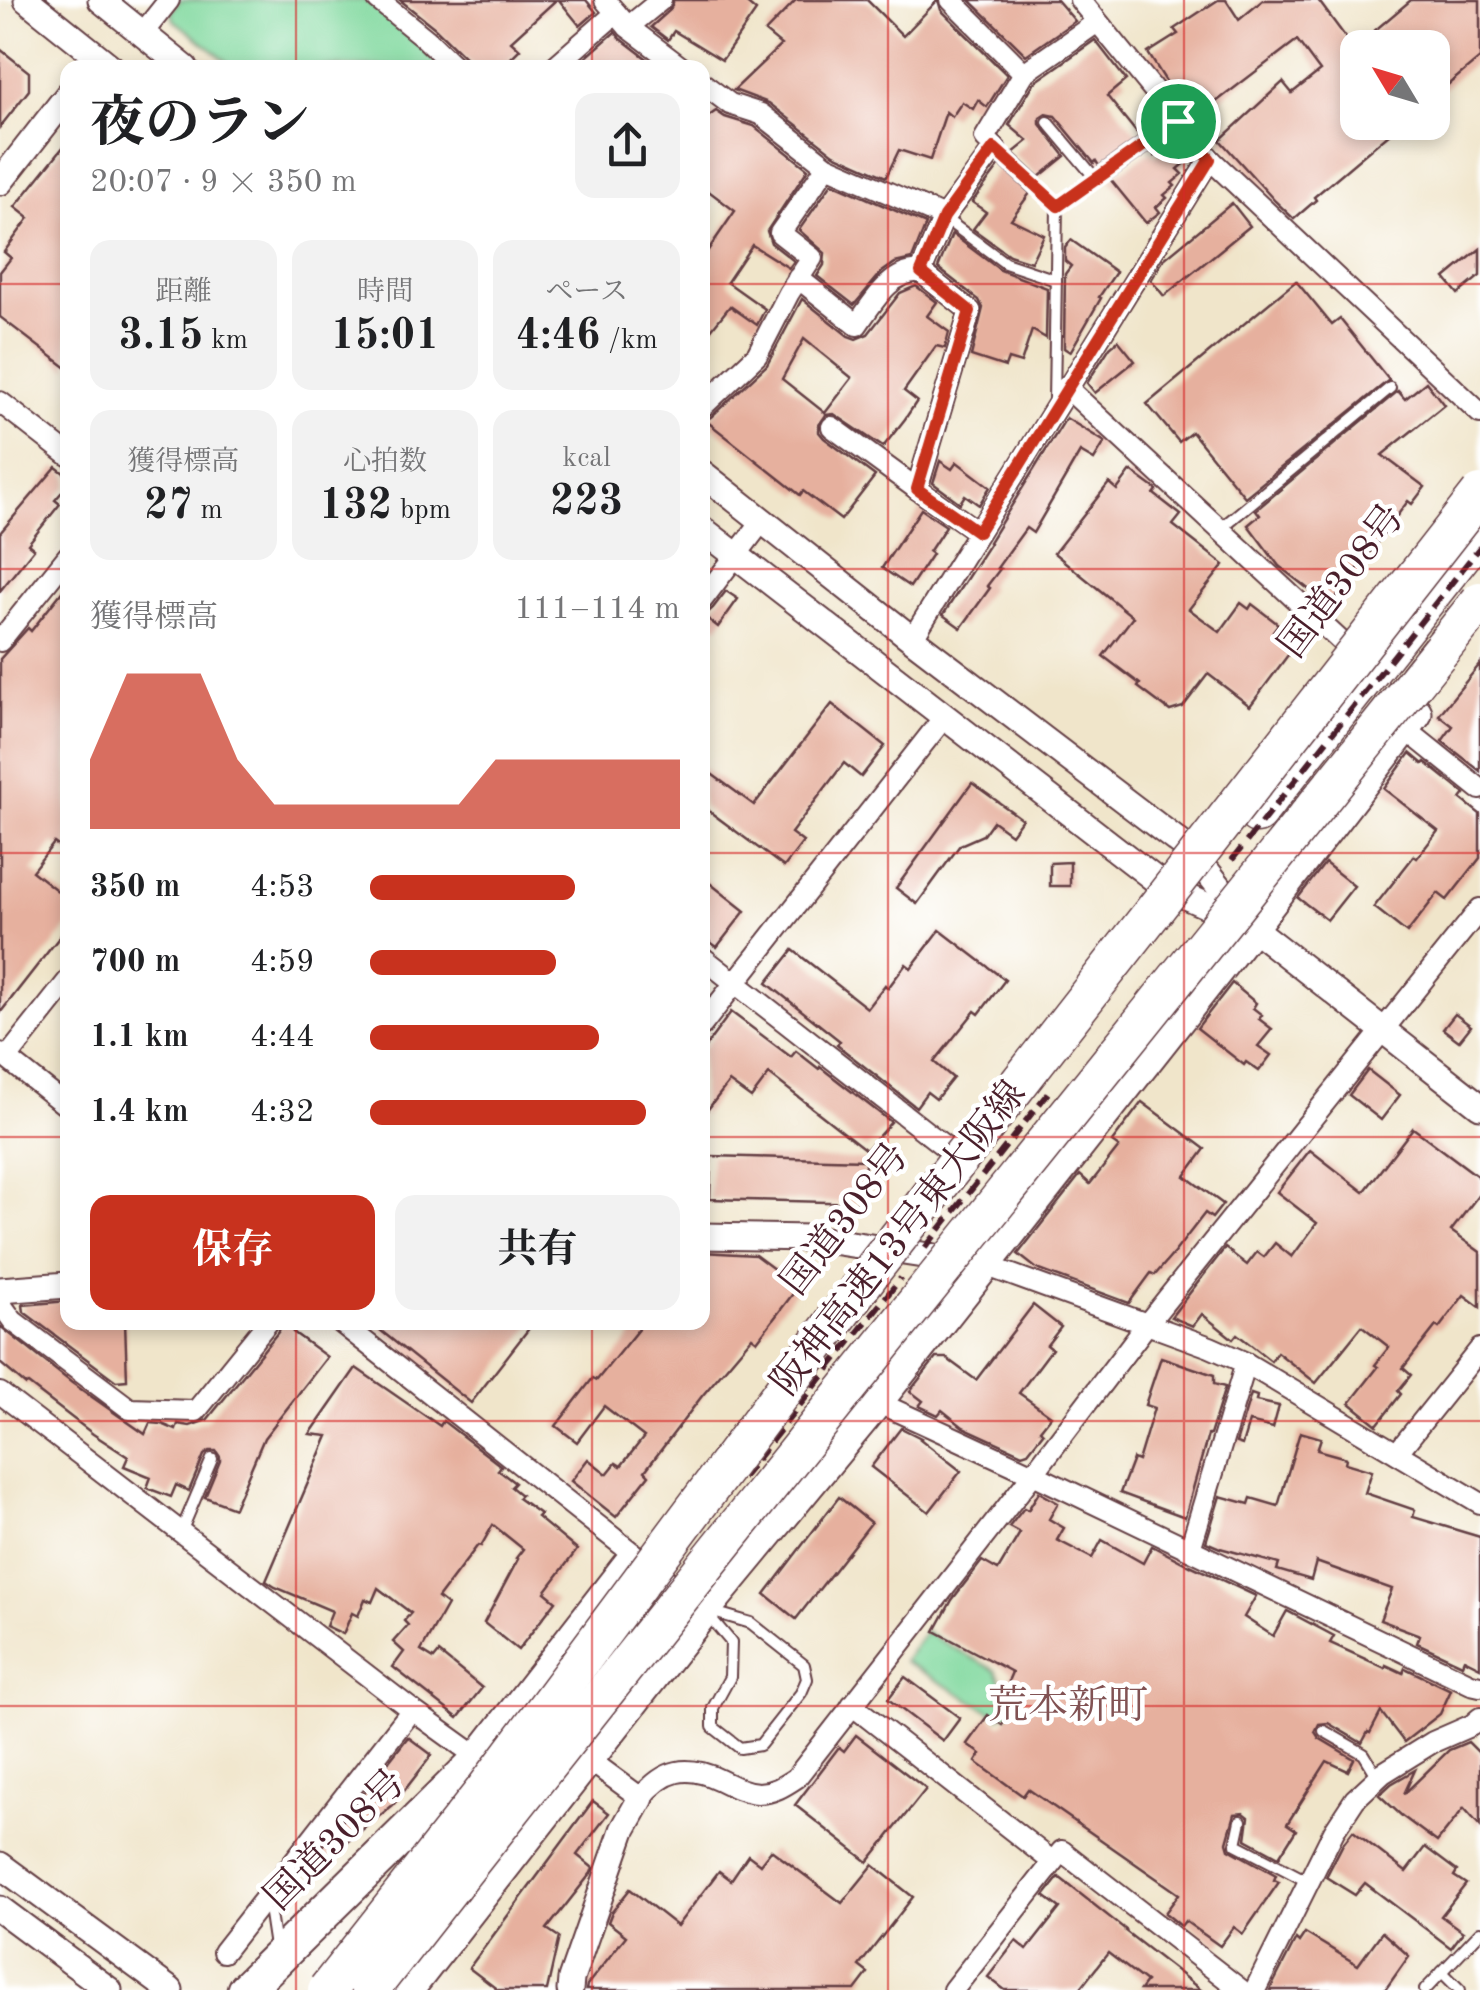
<!DOCTYPE html>
<html lang="ja">
<meta charset="utf-8">
<style>
:root{--surface:#fff;--page:#f2f2f2;--text:#202124;--muted:#757577;--accent:#c8321e}
body{margin:0;font-family:"Old Standard TT","Noto Serif JP",serif;background:var(--page);color:var(--text);height:100vh;display:flex;flex-direction:column;font-size:38px;white-space:nowrap}
*{box-sizing:border-box;margin:0}
p{font-size:32px;color:var(--muted)}
.icon{flex:none;width:55px;height:55px;fill:none;stroke:currentColor;stroke-width:2;stroke-linecap:round;stroke-linejoin:round}
.map{position:relative;flex:1;overflow:hidden}
.details{position:absolute;left:60px;top:60px;width:650px;height:1270px;display:flex;flex-direction:column;background:var(--surface);border-radius:20px;box-shadow:0 5px 15px #0003}
.details>*{flex:none}
.needle{width:65px;rotate:308deg}
.fabs{position:absolute;left:1340px;top:30px;display:grid;gap:20px}
.fabs a{display:grid;place-items:center;width:110px;height:110px;border-radius:20px;background:var(--surface);box-shadow:0 5px 15px #0003;font-size:50px}
.pin{position:absolute;display:grid;place-items:center;width:85px;height:85px;color:#fff;margin:-42px;border:5px solid #fff;border-radius:50%;box-shadow:0 2px 10px #0007}
.round{display:grid;place-items:center;flex:none;width:105px;height:105px;border-radius:20px;background:var(--page)}
.summary{display:flex;align-items:center;justify-content:space-between;height:170px;padding:0 30px}
h1{font-size:55px;font-weight:700;line-height:75px}
.figures{display:grid;grid-template-columns:repeat(3,1fr);gap:15px;height:170px;padding:10px 30px}
.figures div{display:grid;align-content:center;border-radius:20px;background:var(--page);text-align:center}
.figures b{font-size:42px;font-weight:700}
.figures small{font-size:28px;font-weight:400}
.figures p{font-size:28px}
.chart{height:280px;padding:20px 30px}
.chart p{display:flex;justify-content:space-between}
.chart svg{width:100%;height:180px;margin-top:10px;fill:var(--accent);opacity:.7}
.cta{display:flex;gap:20px;margin-top:auto;padding:20px 30px}
.cta a{flex:1;height:115px;border-radius:20px;background:var(--accent);color:#fff;font-size:40px;font-weight:700;line-height:115px;text-align:center}
.cta a+a{background:var(--page);color:var(--text)}
ul{padding:0 30px;list-style:none;font-size:32px}
li{display:grid;grid-template-columns:160px 120px 1fr;align-items:center;height:75px}
li i{height:25px;border-radius:12px;background:var(--accent)}
.map>svg:first-child{display:block}
.green{fill:#7fd89d;stroke:#647c64;stroke-width:2.5}
.building{fill:#e6b09e;fill-rule:evenodd}
.lines{fill:none;stroke-linecap:round;stroke-linejoin:round}
.service-casing{stroke:#633d43;stroke-width:14}
.minor-casing{stroke:#633d43;stroke-width:24}
.tertiary-casing{stroke:#633d43;stroke-width:29}
.trunk-casing{stroke:#633d43;stroke-width:39}
.motorway-casing{stroke:#633d43;stroke-width:41}
.service{stroke:#fff;stroke-width:10}
.minor{stroke:#fff;stroke-width:20}
.tertiary{stroke:#fff;stroke-width:25}
.trunk{stroke:#fff;stroke-width:35}
.motorway{stroke:#fff;stroke-width:38}
.rail{stroke:#4a1f2b;stroke-width:6;stroke-dasharray:15 8;stroke-linecap:butt}
.motorway-bridge-casing{stroke:#633d43;stroke-width:41;stroke-linecap:butt}
.motorway-bridge{stroke:#fff;stroke-width:38}
.route-casing{stroke:#fff;stroke-width:20}
.route{stroke:#c8321e;stroke-width:12}
.grid{fill:none;stroke:#d62828;stroke-width:2.5;stroke-opacity:0.55}
.labels{text-anchor:middle;dominant-baseline:central;stroke-width:9;stroke-linejoin:round;paint-order:stroke}
.street-label{font-size:38px;fill:#4a1f2b;stroke:#fff}
.neighbourhood-label{font-size:40px;fill:#815253;stroke:#fff}
</style>
<div class="map">
<svg width="1480" height="1990" viewBox="0 0 1480 1990">
<rect width="100%" height="100%" fill="#fff"/>
<filter id="ink" filterUnits="userSpaceOnUse"><feTurbulence type="fractalNoise" baseFrequency=".01" numOctaves="2"/><feDisplacementMap in="SourceGraphic" scale="20" xChannelSelector="R" yChannelSelector="G"/><feConvolveMatrix kernelMatrix="1 2 1 2 8 2 1 2 1" color-interpolation-filters="sRGB"/></filter>
<filter id="wash" filterUnits="userSpaceOnUse"><feTurbulence type="fractalNoise" baseFrequency=".0048" numOctaves="4" result="noise"/><feDisplacementMap in="SourceGraphic" scale="40" xChannelSelector="R" yChannelSelector="G"/><feGaussianBlur stdDeviation="2.25" result="paint"/><feColorMatrix in="noise" values="0 0 0 0 0 0 0 0 0 0 0 0 0 0 0 0 0 1.4 0 .05"/><feComposite in="paint" operator="in"/></filter>
<g filter="url(#wash)">
<rect width="100%" height="100%" fill="#f0e5ca"/>
<g class="green">
<path d="M180,0H366L420,42L446,67H234L174,20L171,12Z"/>
<path d="M925,1632L996,1671L1005,1689L1051,1715L1036,1734L1004,1712L1000,1717L904,1661Z"/>
</g>
<g id="blocks">
<g class="building">
<path d="M400,0H556L511,41L520,49L501,68H476L435,28Z"/>
<path d="M559,0H586L596,12L580,26Z"/>
<path d="M674,0H743L756,11L722,60L674,31L668,40L651,27L670,10Z"/>
<path d="M796,0H867L903,36L938,0L941,10L1007,75L987,107L978,100L973,109L962,102L952,117L946,112L930,160L899,150L886,177L834,154L769,103L734,90L781,45L765,32Z"/>
<path d="M970,0H1057L1075,21L1026,55Z"/>
<path d="M1218,0H1226L1239,20L1263,0H1318L1358,54V122H1403L1314,197L1316,200L1294,219L1275,201L1220,140L1283,82L1292,93L1320,71L1297,40L1199,115L1187,102L1183,104L1172,91L1148,53L1178,34L1174,29Z"/>
<path d="M1411,0H1480V58L1432,98V48H1354Z"/>
<path d="M615,32L620,38L659,68H590L582,61Z"/>
<path d="M1095,40L1126,80L1107,96L1140,137L1099,166L1096,161L1094,163L1055,116L1046,114L1040,118V124L1065,156L1039,177L1013,153L1028,141L1009,125L1034,83Z"/>
<path d="M0,49L29,72V90L0,127Z"/>
<path d="M716,111L725,117L754,126L808,169L767,231L771,243L794,261L789,268L752,245L727,282L765,309L757,325L730,306L702,341V259L735,211L702,186V121Z"/>
<path d="M68,141V369L0,317V272L11,258L4,252L29,218L15,207Z"/>
<path d="M1173,142L1188,161L1178,169L1183,174L1172,183L1175,186L1164,195L1167,198L1156,207L1160,212L1146,223L1110,179L1151,151L1155,156Z"/>
<path d="M1000,165L1030,193L1011,219L1044,235L1031,262L1009,255L973,229L986,212L972,202Z"/>
<path d="M832,183L926,224L912,259L895,263L882,272L854,305L817,276L824,265L825,253L799,230Z"/>
<path d="M1232,203L1250,226L1164,296L1151,280L1164,259Z"/>
<path d="M952,234L1000,270L1047,288L1046,338L1032,330L1021,363L1008,359L1005,367L971,356L983,308L979,300L938,268Z"/>
<path d="M1071,240L1116,272L1099,297L1101,298L1070,352L1064,348L1065,274L1071,266L1065,261V248Z"/>
<path d="M1480,249V276L1458,294L1445,278Z"/>
<path d="M1296,281L1332,325L1340,319L1389,380L1245,497L1192,432L1179,442L1147,404Z"/>
<path d="M916,286L937,302L927,316L949,332L945,348L936,346L904,391L917,401L905,419L883,447L834,414L826,415L819,425V432L824,438L875,476L841,520L803,491L800,495L705,420L711,417L767,365L802,299L848,336L856,339L868,334L900,293ZM804,339L852,378L825,413L782,379Z"/>
<path d="M1118,340L1135,361L1095,393L1087,383L1110,347Z"/>
<path d="M1426,382L1444,405L1382,455L1425,487L1412,504L1408,501L1330,606L1279,566L1248,525L1260,515L1256,510L1398,391L1405,399Z"/>
<path d="M1066,418L1105,442L1094,460L1080,452L1033,533L1026,528L997,568L1000,569L987,586L990,588L961,628L943,615L990,543L989,542Z"/>
<path d="M940,461L952,469L957,462L990,487L979,505L965,495L960,503L933,483Z"/>
<path d="M56,467L68,476V485L55,500L60,504L28,544L34,549L0,591V533Z"/>
<path d="M1131,471L1157,490L1154,494L1181,515L1173,525L1224,565L1189,609L1220,632L1241,603L1249,609L1252,604L1278,624L1273,631L1294,647L1250,706L1208,674L1183,707L1170,711L1138,687L1140,684L1103,656L1133,617L1054,553L1109,483L1117,490Z"/>
<path d="M921,509L946,526L929,552L932,554L910,587L882,568Z"/>
<path d="M68,584V853L54,843L32,871L68,899V926L0,1013V659L28,628L31,631Z"/>
<path d="M726,591L738,599L718,627L704,616L713,608Z"/>
<path d="M1480,664V771L1442,741L1453,726L1439,715Z"/>
<path d="M832,704L885,746L861,777L844,763L791,833L803,842L784,867L702,806V767L754,805Z"/>
<path d="M1410,753L1423,764L1425,762L1465,794L1461,799L1480,814V858L1447,900L1438,893L1407,933L1374,907L1414,856L1417,858L1438,831L1384,789Z"/>
<path d="M972,783L1022,819L1011,834L993,821L983,835L960,845L917,904L896,888Z"/>
<path d="M1070,862V886H1050V863Z"/>
<path d="M1325,863L1354,886L1327,920L1298,898Z"/>
<path d="M702,877L745,911L717,947L702,936Z"/>
<path d="M940,930L1005,980L979,1014L975,1011L934,1062L953,1078L936,1099L927,1092L916,1107L837,1045L840,1041L767,983L793,950L867,1008L885,985L888,988L906,964L911,968Z"/>
<path d="M1232,983L1256,1003L1253,1008L1262,1015L1259,1019L1272,1029L1258,1046L1271,1055L1259,1071L1246,1062L1244,1065L1197,1028Z"/>
<path d="M731,1012L791,1057L796,1051L819,1069L820,1067L891,1122L866,1150L769,1074L751,1098L729,1082L702,1117V1051Z"/>
<path d="M1455,1014L1471,1026L1459,1041L1443,1029Z"/>
<path d="M1368,1070L1400,1095L1381,1120L1349,1095Z"/>
<path d="M1142,1102L1205,1149L1185,1176L1223,1204L1212,1218L1205,1213L1174,1253L1155,1275L1151,1273L1129,1303L1037,1269L1018,1254L1080,1175L1090,1184L1119,1147L1112,1142Z"/>
<path d="M1413,1128L1480,1178V1193L1451,1231L1480,1252V1307L1464,1295L1439,1328L1436,1326L1403,1368L1411,1375L1398,1391L1401,1394L1377,1425L1350,1403L1378,1367L1375,1365L1389,1347L1362,1326L1316,1383L1277,1352L1271,1361L1237,1334L1233,1339L1202,1314L1193,1326L1171,1317L1225,1248L1247,1265L1257,1252L1264,1257L1275,1243L1292,1257L1317,1223L1277,1192L1310,1150L1364,1192Z"/>
<path d="M711,1156L865,1160L864,1203L710,1199Z"/>
<path d="M702,1252L755,1255L798,1287L757,1341L752,1337L702,1396L645,1471L649,1475L616,1517L571,1481L588,1459L607,1474L616,1463L621,1466L644,1437L604,1406L577,1442L556,1426L593,1378L597,1380L644,1322H702Z"/>
<path d="M68,1301V1322H125L127,1380L116,1381L24,1312L23,1305Z"/>
<path d="M1033,1305L1061,1327L1047,1345L1052,1349L1019,1393L1051,1416L1040,1430L1043,1433L1028,1452L1022,1454L963,1427L942,1410L938,1415L919,1406L923,1401L910,1391L936,1358H946L976,1380Z"/>
<path d="M282,1322H301L293,1332L327,1357L264,1438L234,1508L205,1497L220,1461V1457L216,1451H210L204,1455L189,1491L176,1485L171,1497L147,1488L151,1477L124,1466L128,1457L93,1434L28,1384L26,1385L0,1363V1326L72,1383L145,1434L150,1423L162,1424L176,1430L178,1424L190,1426L207,1420L279,1331Z"/>
<path d="M370,1322H534L471,1403Z"/>
<path d="M1161,1357L1214,1375V1384L1225,1387L1210,1435H1208L1185,1517L1120,1493L1133,1459L1138,1461L1154,1408L1145,1405Z"/>
<path d="M356,1368L440,1426L443,1421L501,1466L498,1470L515,1483L511,1487L521,1495L518,1498L540,1514L537,1517L577,1550L545,1592L556,1601L518,1650L484,1623L518,1559L516,1558L523,1549L493,1525L481,1546L478,1545L438,1598L447,1605L421,1651L434,1659L439,1653L482,1688L458,1718L393,1667L404,1652L393,1642L408,1625L404,1621L411,1613L378,1588L372,1602L365,1599L358,1616L352,1613L343,1634L326,1626L332,1611L275,1587L266,1581L328,1436L310,1434Z"/>
<path d="M1251,1394L1257,1396L1256,1401L1279,1406L1273,1428L1249,1422L1242,1445L1236,1443Z"/>
<path d="M901,1428L921,1438L920,1439L961,1471L929,1512L871,1467Z"/>
<path d="M1300,1432L1321,1438L1317,1450L1346,1458L1345,1463L1372,1471L1365,1493L1415,1510L1413,1517L1480,1537V1667L1464,1659L1462,1664L1417,1643L1420,1635L1380,1620L1392,1589L1316,1562L1311,1580L1277,1570L1279,1564L1220,1548L1206,1542L1220,1496L1249,1504L1251,1498L1278,1506Z"/>
<path d="M1039,1492L1058,1503L1049,1519L1064,1528L1057,1540L1092,1558L1102,1540L1143,1563L1152,1546L1190,1566V1565L1256,1596L1244,1617L1273,1636L1287,1611L1334,1636L1330,1643L1385,1668L1386,1665L1403,1673L1405,1668L1451,1690L1440,1714L1404,1742L1381,1712L1370,1733L1368,1732L1362,1743L1328,1723L1319,1724L1315,1732L1319,1738L1354,1759L1348,1771L1327,1761L1287,1824L1296,1830L1279,1857L1246,1839L1249,1817L1244,1813L1235,1814L1227,1842L1229,1849L1276,1875L1274,1880L1279,1882L1243,1934L1234,1927L1220,1946L1185,1921L1181,1926L1165,1913L1179,1894L1028,1789L1023,1796L976,1762L981,1754L967,1744L988,1715L1002,1725L1023,1694L1009,1686V1679L1012,1672L935,1631L952,1600L982,1561L998,1570L1020,1533L1009,1527L1024,1508L1028,1510Z"/>
<path d="M839,1497L871,1523L796,1619L765,1594Z"/>
<path d="M905,1677L960,1718L943,1741L888,1699Z"/>
<path d="M856,1735L926,1789L868,1862L795,1805L839,1747L844,1751Z"/>
<path d="M408,1737L432,1755L393,1805L342,1846L321,1873L309,1864Z"/>
<path d="M1468,1742L1480,1754V1826L1464,1808L1437,1842L1402,1816L1379,1795L1391,1784L1415,1770L1404,1794L1449,1750Z"/>
<path d="M593,1801L609,1813L577,1855L593,1868L591,1873L547,1929L559,1937L547,1990H498L469,1968Z"/>
<path d="M1353,1831L1406,1872L1425,1847L1457,1871L1454,1876L1466,1884L1441,1916L1463,1932L1451,1948L1365,1883L1355,1895L1326,1877L1343,1844Z"/>
<path d="M771,1850L842,1903L873,1865L913,1897L859,1966L868,1973L855,1990H586L587,1985L626,1936L608,1922L612,1912L630,1889L677,1926L719,1871L731,1880L748,1855L760,1864Z"/>
<path d="M1059,1877L1126,1930L1125,1931L1201,1990H1140L1146,1982L1108,1953L1079,1990H1005L988,1977L1016,1941L1027,1950L1060,1908L1044,1896Z"/>
<path d="M1382,1932L1409,1956L1385,1990H1270L1296,1939L1299,1942L1305,1933L1358,1965Z"/>
</g>
</g>
</g>
<g filter="url(#ink)">
<use href="#blocks" fill-opacity="0" stroke="#633d43" stroke-width="2.5"/>
<g class="lines">
<g class="service-casing">
<g id="service">
<path d="M1048,122L1096,179"/>
<path d="M995,148L1057,206L1054,402"/>
<path d="M1057,206L1178,121"/>
<path d="M944,218L1005,263L1056,280"/>
<path d="M1220,529L1390,388"/>
<path d="M181,1532L212,1459"/>
<path d="M703,1609L751,1623L804,1665L807,1679L801,1693L760,1745L740,1748L713,1727V1708L730,1677L731,1642Z"/>
<path d="M1324,1731L1364,1754L1378,1777"/>
<path d="M1241,1821L1236,1844L1309,1882"/>
<path d="M270,1914L275,1947"/>
<path d="M1442,1972L1460,1990"/>
<path d="M1425,1990L1480,1932"/>
</g>
</g>
<g class="minor-casing">
<g id="minor">
<path d="M378,0L426,39L456,68"/>
<path d="M605,0L628,27L682,68"/>
<path d="M951,0L1024,73"/>
<path d="M1080,0L1210,159L1480,413"/>
<path d="M628,27L661,0"/>
<path d="M142,34L169,0"/>
<path d="M553,68L616,13"/>
<path d="M702,83L730,104L761,114L827,166L944,217"/>
<path d="M798,278L857,325C872,304 891,269 921,272"/>
<path d="M1066,387L1347,647"/>
<path d="M0,402L68,455"/>
<path d="M702,407L757,355L789,293L812,258L780,233L827,166"/>
<path d="M832,427L917,489"/>
<path d="M978,532L917,489L970,311L921,272L944,217L995,148L985,138L1024,73L1096,23"/>
<path d="M702,600L763,520"/>
<path d="M912,639L1210,159"/>
<path d="M0,641L68,556"/>
<path d="M1403,727L1480,789"/>
<path d="M702,957L953,1153"/>
<path d="M702,1025L945,716"/>
<path d="M0,1053L68,1107"/>
<path d="M7,1058L68,981"/>
<path d="M982,1264L1210,1347L1246,1363L1480,1503"/>
<path d="M0,1303L13,1321L130,1409L196,1411L268,1322"/>
<path d="M340,1322L688,1597"/>
<path d="M0,1393L412,1710L480,1759"/>
<path d="M875,1401L1033,1474L1471,1684L1480,1686"/>
<path d="M1397,1453L1480,1349"/>
<path d="M1190,1549L1246,1363"/>
<path d="M852,1705L1053,1862"/>
<path d="M588,1759L641,1798C664,1769 687,1764 720,1780C732,1786 744,1792 758,1793C773,1793 784,1786 796,1778L1033,1474L1147,1324L1480,909"/>
<path d="M223,1952L412,1710"/>
<path d="M953,1990L1062,1851L1241,1990"/>
<path d="M1255,1990L1334,1831L1355,1799L1383,1773L1433,1742L1472,1725L1480,1718"/>
</g>
</g>
<g class="tertiary-casing">
<g id="tertiary">
<path d="M27,0L112,68"/>
<path d="M101,0L185,68"/>
<path d="M0,182L68,95"/>
<path d="M702,473L912,639L1192,852L1250,926L1480,1106"/>
<path d="M702,529L1165,887L1241,921"/>
<path d="M702,1236L812,1238L962,1261"/>
<path d="M0,1290L68,1285"/>
<path d="M0,1865L170,1990"/>
<path d="M0,1909L109,1990"/>
<path d="M570,1990L571,1979L623,1830L641,1798"/>
</g>
</g>
<g class="trunk-casing">
<g id="trunk">
<path d="M245,1990L480,1759L630,1566"/>
<path d="M405,1990L703,1609L875,1401L1250,926L1414,713"/>
</g>
</g>
<g class="motorway-casing">
<path id="motorway" d="M1257,814L1480,532"/>
</g>
<use href="#service" class="service"/>
<use href="#minor" class="minor"/>
<use href="#tertiary" class="tertiary"/>
<use href="#trunk" class="trunk"/>
<use href="#motorway" class="motorway"/>
<g class="rail">
<path d="M1232,860L1480,547"/>
<path d="M1246,868L1434,630"/>
<path d="M925,1248L1048,1093"/>
<path d="M945,1249L1062,1100"/>
<path d="M742,1478L901,1278"/>
<path d="M754,1489L917,1284"/>
</g>
<g class="motorway-bridge-casing">
<g id="motorway-bridge">
<path d="M327,1990L484,1791L875,1267L1480,494"/>
<path d="M370,1990C735,1523 1110,1064 1480,601"/>
</g>
</g>
<use href="#motorway-bridge" class="motorway-bridge"/>
</g>
</g>
<g class="lines" filter="url(#ink)">
<g class="route-casing">
<path id="route" d="M1178,121L1210,159L978,532L917,489L970,311L921,272L944,217L994,148L1058,206Z"/>
</g>
<use href="#route" class="route"/>
</g>
<path class="grid" d="M296,0V68M592,0V68M888,0V1990M1184,0V1990M0,284H68M702,284H1480M0,569H68M702,569H1480M0,853H68M702,853H1480M0,1137H68M702,1137H1480M296,1322V1990M592,1322V1990M0,1421H1480M0,1706H1480"/>
<g class="labels">
<g class="street-label">
<text transform="translate(1343 582) rotate(-53)">国道308号</text>
<text transform="translate(846 1220) rotate(-52)">国道308号</text>
<text transform="translate(900 1239) rotate(-52)">阪神高速13号東大阪線</text>
<text transform="translate(336 1841) rotate(-45)">国道308号</text>
</g>
<g class="neighbourhood-label">
<text x="1068" y="1708">荒本新町</text>
</g>
</g>
</svg>
<div class="fabs">
<a><svg class="needle" viewBox="-14 -14 28 28"><path d="M0-13l5 13h-10z" fill="#e53935"/><path d="M0 13l5-13h-10z" fill="#757577"/></svg></a>
</div>
<div class="pin" style="left:1178px;top:121px;background:#1e9e55"><svg class="icon" aria-label="arrive" viewBox="0 0 24 24"><path d="M6 21V4h12l-3 4 3 4H6"/></svg></div>
<section class="details">
<div class="summary"><div><h1>夜のラン</h1><p>20:07 · 9 × 350 m</p></div><a class="round"><svg class="icon" aria-label="share" viewBox="0 0 24 24"><path d="M12 15V3M7 8l5-5 5 5M5 13v7h14v-7"/></svg></a></div>
<div class="figures">
<div><p>距離</p><b>3.15<small> km</small></b></div>
<div><p>時間</p><b>15:01</b></div>
<div><p>ペース</p><b>4:46<small> /km</small></b></div>
</div>
<div class="figures">
<div><p>獲得標高</p><b>27<small> m</small></b></div>
<div><p>心拍数</p><b>132<small> bpm</small></b></div>
<div><p>kcal</p><b>223</b></div>
</div>
<div class="chart"><p><span>獲得標高</span>111–114 m</p>
<svg viewBox="0 0 160 44" preserveAspectRatio="none"><path d="M0 44V27L10 6L20 6L30 6L40 27L50 38L60 38L70 38L80 38L90 38L100 38L110 27L120 27L130 27L140 27L150 27L160 27V44z"/></svg>
</div>
<ul>
<li><b>350 m</b>4:53<i style="width:66%"></i></li>
<li><b>700 m</b>4:59<i style="width:60%"></i></li>
<li><b>1.1 km</b>4:44<i style="width:74%"></i></li>
<li><b>1.4 km</b>4:32<i style="width:89%"></i></li>
</ul>
<div class="cta"><a>保存</a><a>共有</a></div>
</section>
</div>
